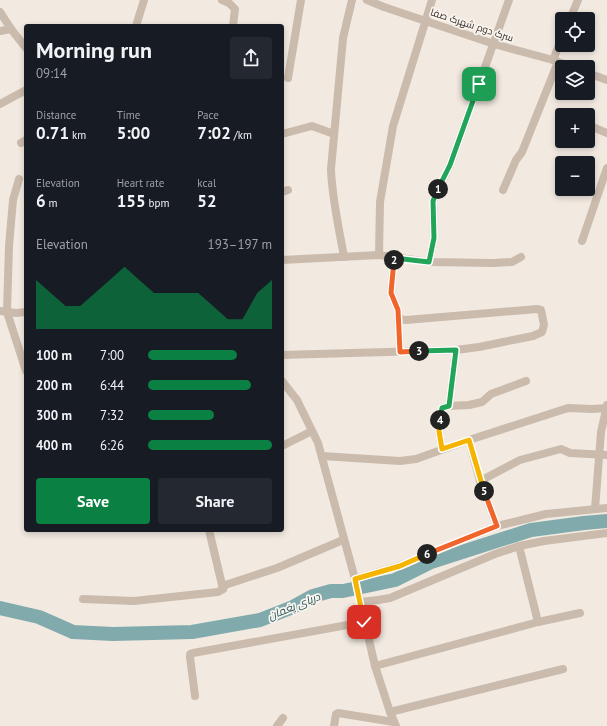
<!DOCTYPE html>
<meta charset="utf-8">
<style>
:root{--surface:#171b24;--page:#242831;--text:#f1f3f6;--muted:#9ea1a6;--accent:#0b8043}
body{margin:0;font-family:"PT Sans",Cairo,sans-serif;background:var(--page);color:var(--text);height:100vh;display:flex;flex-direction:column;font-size:15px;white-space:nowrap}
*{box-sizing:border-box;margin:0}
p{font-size:13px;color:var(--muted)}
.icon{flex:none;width:22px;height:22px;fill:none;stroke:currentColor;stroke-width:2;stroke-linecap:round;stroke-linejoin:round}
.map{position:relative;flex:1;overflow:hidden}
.panel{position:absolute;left:24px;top:24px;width:260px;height:508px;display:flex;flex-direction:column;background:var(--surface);border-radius:4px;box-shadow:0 2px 6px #0003}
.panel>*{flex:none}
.controls{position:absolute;left:555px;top:12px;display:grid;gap:8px}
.controls a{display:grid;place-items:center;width:40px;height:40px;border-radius:4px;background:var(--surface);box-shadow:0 2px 6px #0003;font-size:20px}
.pin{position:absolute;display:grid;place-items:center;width:34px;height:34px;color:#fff;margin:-17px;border-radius:8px;box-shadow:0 2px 6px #0006}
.km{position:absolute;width:20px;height:20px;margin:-10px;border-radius:50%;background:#222;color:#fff;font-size:11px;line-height:20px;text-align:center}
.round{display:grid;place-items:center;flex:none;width:42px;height:42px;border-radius:4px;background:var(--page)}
.headline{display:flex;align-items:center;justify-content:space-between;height:68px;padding:0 12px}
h1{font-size:22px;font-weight:600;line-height:30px}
.stats{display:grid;grid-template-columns:repeat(3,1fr);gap:6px;height:68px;padding:4px 12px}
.stats div{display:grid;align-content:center}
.stats b{font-size:17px;font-weight:600}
.stats small{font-size:11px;font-weight:400}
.stats p{font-size:11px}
.chart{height:112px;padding:8px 12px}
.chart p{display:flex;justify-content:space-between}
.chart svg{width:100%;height:72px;margin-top:4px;fill:var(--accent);opacity:.7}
.primary-button{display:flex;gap:8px;margin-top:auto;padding:8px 12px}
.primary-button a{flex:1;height:46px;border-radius:4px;background:var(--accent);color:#fff;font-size:16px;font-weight:600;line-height:46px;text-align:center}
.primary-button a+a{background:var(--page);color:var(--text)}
ul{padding:0 12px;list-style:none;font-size:13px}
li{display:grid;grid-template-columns:64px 48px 1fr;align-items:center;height:30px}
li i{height:10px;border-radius:5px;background:var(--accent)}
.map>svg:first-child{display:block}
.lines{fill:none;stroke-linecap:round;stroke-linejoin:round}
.river{stroke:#81aaad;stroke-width:14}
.minor{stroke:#cabbad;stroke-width:8}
.split-1-casing{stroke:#fff;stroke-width:8}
.split-2-casing{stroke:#fff;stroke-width:8}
.split-3-casing{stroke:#fff;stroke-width:8}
.split-4-casing{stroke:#fff;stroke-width:8}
.split-5-casing{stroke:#fff;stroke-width:8}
.split-6-casing{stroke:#fff;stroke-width:8}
.split-7-casing{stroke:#fff;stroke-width:8}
.split-1{stroke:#22a559;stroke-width:5}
.split-2{stroke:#22a559;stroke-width:5}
.split-3{stroke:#f0652b;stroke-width:5}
.split-4{stroke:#22a559;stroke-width:5}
.split-5{stroke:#f5b400;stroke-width:5}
.split-6{stroke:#f0652b;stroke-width:5}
.split-7{stroke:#f5b400;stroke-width:5}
.labels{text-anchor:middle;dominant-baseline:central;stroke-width:3.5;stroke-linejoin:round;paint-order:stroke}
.street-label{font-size:10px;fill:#38302b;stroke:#f9f4ed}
.water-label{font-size:11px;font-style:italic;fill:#235258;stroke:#f9f4ed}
</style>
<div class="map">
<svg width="607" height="726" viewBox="0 0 607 726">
<rect width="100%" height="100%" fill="#f2eae1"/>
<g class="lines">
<path class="river" d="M0,608L39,617L73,632L113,634L192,632L260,620L293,607L313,596L331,591H343L395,580L431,562L531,530L584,523L607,521"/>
<g class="minor">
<path d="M222,0L229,3L235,9L233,26"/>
<path d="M367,0L384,7L494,44L553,60L572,67"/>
<path d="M0,12L11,29L26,48"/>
<path d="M570,19L578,0"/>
<path d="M136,26L144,0"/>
<path d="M0,31L11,29"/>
<path d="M553,60L562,38"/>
<path d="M588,73L607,80"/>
<path d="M288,78L301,0"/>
<path d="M0,104L26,90"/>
<path d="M588,125L607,133"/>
<path d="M282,134L312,126L334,134"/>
<path d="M21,143L26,140"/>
<path d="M19,179L13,200L9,246L7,312L26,371"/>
<path d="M503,190L516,160L522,152L558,62"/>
<path d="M282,192L288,190"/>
<path d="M582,241L607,168"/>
<path d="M379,255L380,202L393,126L432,0"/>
<path d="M344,257C339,228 332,199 331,169L343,38L352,0"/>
<path d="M394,258L391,293L398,310L400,352"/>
<path d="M282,260L379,255L429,262L493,263L512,262L521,257"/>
<path d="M429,262L434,238L433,201L450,165L509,0"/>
<path d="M0,311L16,313L26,312"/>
<path d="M282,355L456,350L479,347L513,340L533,336L542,332L544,325L541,310L537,309L406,320L399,319"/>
<path d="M282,381L297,400L318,443L355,579L375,666L390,712L396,726"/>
<path d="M449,406L456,350"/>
<path d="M469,440L480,481L497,526"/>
<path d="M282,446L312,431"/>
<path d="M442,449L439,431L442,408L449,406L469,405L482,402L491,394L526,381"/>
<path d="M322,456L400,461L416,459L469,440L568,408L592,409L607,408"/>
<path d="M480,481L520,460L561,449L570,453L607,455"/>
<path d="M595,509L601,432L607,405"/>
<path d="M209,530L223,589"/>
<path d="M519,546L538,622"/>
<path d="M355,579L399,566L497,526L546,514L607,508"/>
<path d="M83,599L134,601L218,592L223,589L225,585L277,568L343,540"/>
<path d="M360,602L378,600L390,598L495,554L519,546L544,541L607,533"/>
<path d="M375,666L538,622L580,613"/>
<path d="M195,696L190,657V654L193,653L364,622"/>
<path d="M390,712L563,669"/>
<path d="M277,726L283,718"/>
<path d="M334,726L336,714L338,713L394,722"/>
</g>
</g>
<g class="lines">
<g class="split-1-casing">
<path id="split-1" d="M438,189L450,165L479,84"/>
</g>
<g class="split-2-casing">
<path id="split-2" d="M394,260V258L429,262L434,238L433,201L438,189"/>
</g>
<g class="split-3-casing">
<path id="split-3" d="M394,260L391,293L398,310L400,352L419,351"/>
</g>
<g class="split-4-casing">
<path id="split-4" d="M419,351L456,350L449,406L442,408L440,420"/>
</g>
<g class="split-5-casing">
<path id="split-5" d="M440,420L439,431L442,449L469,440L484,491"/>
</g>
<g class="split-6-casing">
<path id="split-6" d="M427,554L497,526L484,491"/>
</g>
<g class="split-7-casing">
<path id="split-7" d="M364,622L355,579L400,566L427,554"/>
</g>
<use href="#split-1" class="split-1"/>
<use href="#split-2" class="split-2"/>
<use href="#split-3" class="split-3"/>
<use href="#split-4" class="split-4"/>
<use href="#split-5" class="split-5"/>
<use href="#split-6" class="split-6"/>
<use href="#split-7" class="split-7"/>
</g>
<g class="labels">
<g class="street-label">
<text transform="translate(472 25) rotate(18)">سرک دوم شهرک صفا</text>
</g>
<g class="water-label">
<text transform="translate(294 606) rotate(-22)">دریای پغمان</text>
</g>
</g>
</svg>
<div class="controls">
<a><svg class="icon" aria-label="locate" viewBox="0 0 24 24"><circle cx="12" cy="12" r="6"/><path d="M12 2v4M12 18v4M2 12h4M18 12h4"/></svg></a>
<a><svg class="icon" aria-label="layers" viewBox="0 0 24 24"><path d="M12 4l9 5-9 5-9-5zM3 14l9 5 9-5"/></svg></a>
<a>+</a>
<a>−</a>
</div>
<div class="pin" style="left:479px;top:84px;background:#1e9e55"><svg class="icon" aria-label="arrive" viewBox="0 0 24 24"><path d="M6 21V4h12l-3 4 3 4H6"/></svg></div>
<div class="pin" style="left:364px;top:622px;background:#d93025"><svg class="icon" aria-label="check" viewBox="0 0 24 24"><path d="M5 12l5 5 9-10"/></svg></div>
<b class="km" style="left:438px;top:189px">1</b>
<b class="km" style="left:394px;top:260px">2</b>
<b class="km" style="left:419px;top:351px">3</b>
<b class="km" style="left:440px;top:420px">4</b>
<b class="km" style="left:484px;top:491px">5</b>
<b class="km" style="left:427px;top:554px">6</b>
<section class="panel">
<div class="headline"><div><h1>Morning run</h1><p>09:14</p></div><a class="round"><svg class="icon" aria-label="share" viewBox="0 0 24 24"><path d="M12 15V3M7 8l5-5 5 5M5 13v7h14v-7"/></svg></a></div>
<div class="stats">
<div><p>Distance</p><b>0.71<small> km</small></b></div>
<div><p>Time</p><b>5:00</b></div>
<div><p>Pace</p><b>7:02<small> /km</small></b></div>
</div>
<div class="stats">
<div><p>Elevation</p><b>6<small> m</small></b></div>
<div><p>Heart rate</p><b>155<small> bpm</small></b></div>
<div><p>kcal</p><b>52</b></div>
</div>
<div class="chart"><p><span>Elevation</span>193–197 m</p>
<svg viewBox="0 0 160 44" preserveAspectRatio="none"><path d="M0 44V14L10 22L20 30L30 30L40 22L50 14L60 6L70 14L80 22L90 22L100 22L110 22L120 30L130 38L140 38L150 22L160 14V44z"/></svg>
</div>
<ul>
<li><b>100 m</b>7:00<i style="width:72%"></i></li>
<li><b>200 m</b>6:44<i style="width:83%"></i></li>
<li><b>300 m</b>7:32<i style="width:53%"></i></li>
<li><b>400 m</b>6:26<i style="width:100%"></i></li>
</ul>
<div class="primary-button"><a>Save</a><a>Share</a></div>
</section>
</div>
